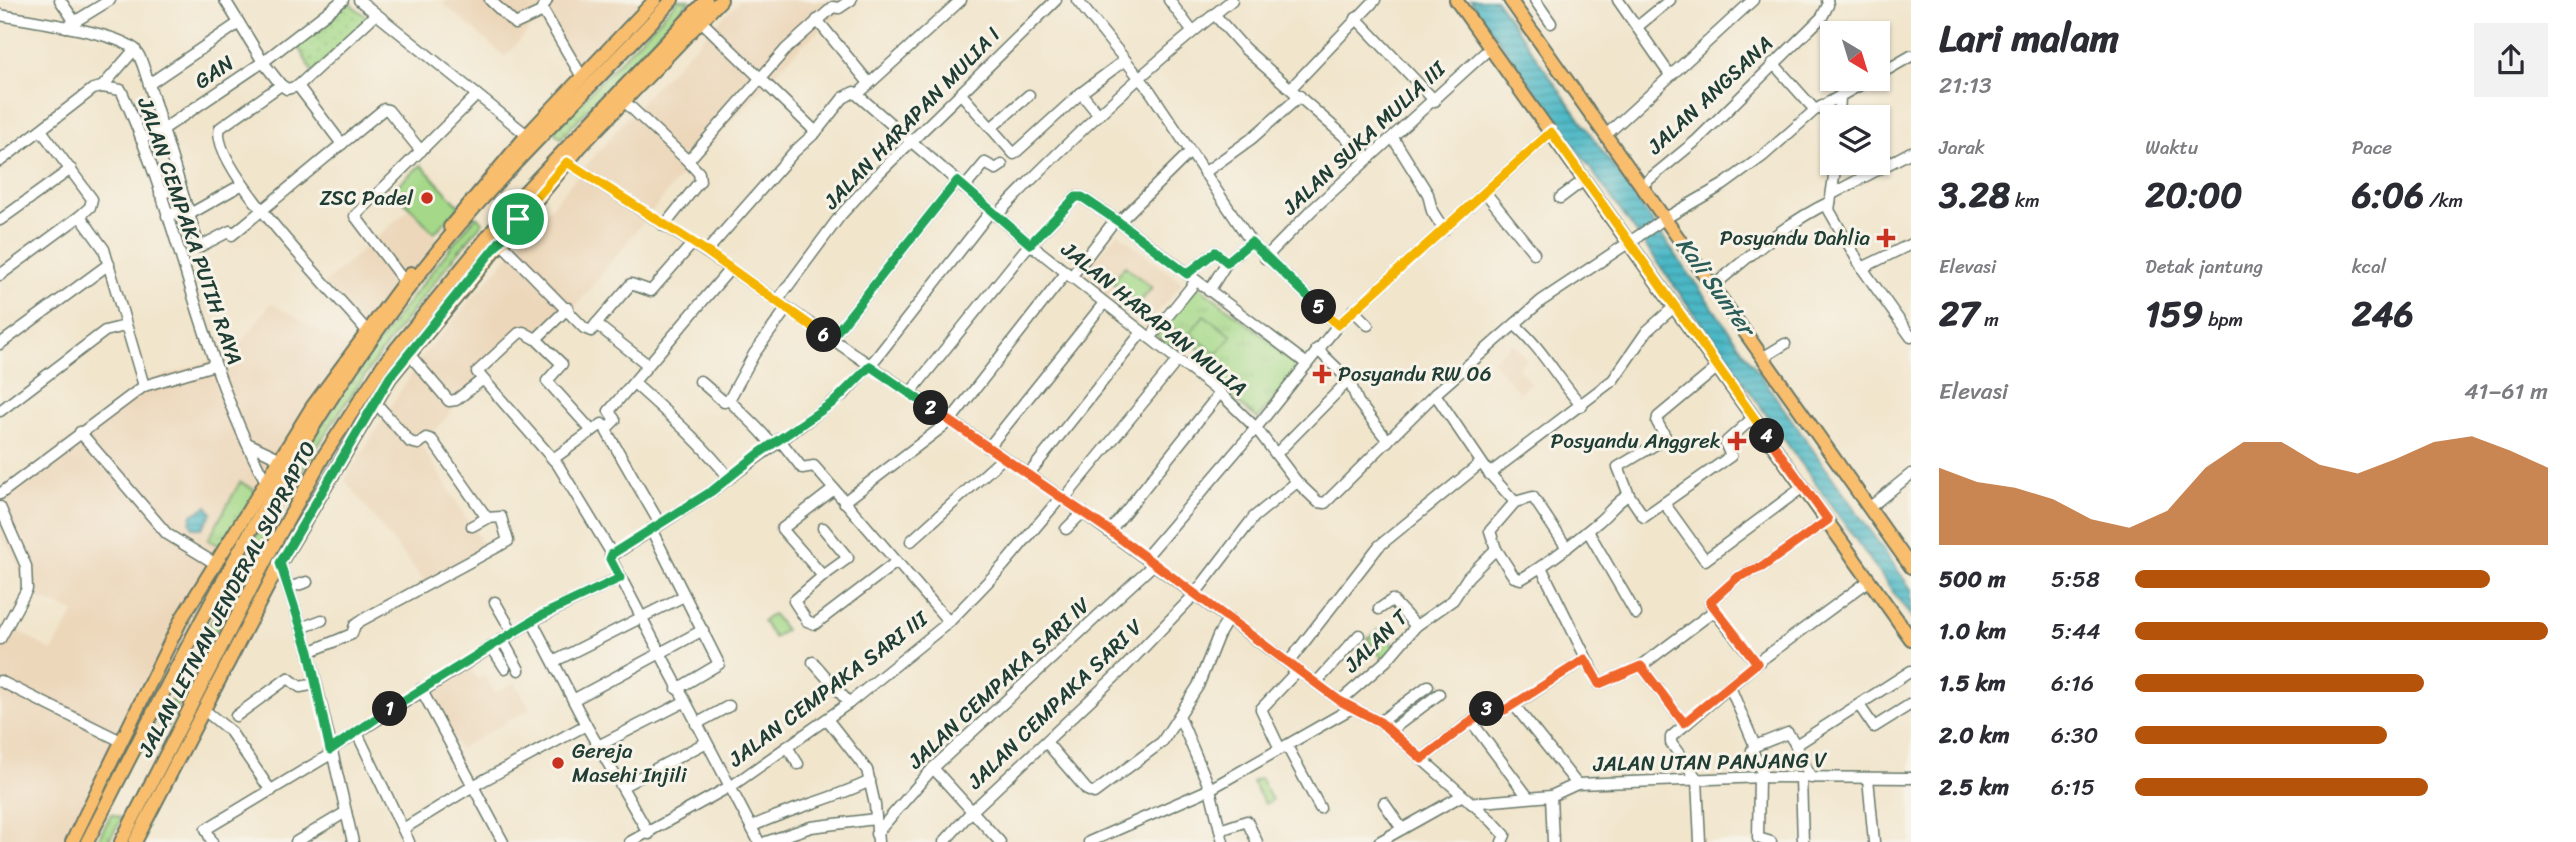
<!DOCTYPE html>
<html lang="id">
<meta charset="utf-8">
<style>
:root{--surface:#fff;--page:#f2f2f3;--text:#2b2b33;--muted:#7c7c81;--accent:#b45309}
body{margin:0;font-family:Sriracha,sans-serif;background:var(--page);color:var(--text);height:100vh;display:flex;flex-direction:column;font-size:26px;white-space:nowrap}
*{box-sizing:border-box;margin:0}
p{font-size:23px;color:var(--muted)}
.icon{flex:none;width:38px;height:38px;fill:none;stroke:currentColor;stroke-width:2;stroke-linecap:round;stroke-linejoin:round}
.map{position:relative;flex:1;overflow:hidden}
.drawer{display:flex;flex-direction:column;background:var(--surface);width:665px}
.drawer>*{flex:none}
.needle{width:46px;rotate:142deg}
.controls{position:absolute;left:1820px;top:21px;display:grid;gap:14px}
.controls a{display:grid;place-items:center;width:70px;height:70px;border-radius:0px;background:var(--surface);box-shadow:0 2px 5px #0004;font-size:35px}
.pin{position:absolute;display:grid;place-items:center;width:60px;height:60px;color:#fff;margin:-30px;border:4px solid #fff;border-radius:50%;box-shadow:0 2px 7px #0007}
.km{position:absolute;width:35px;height:35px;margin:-18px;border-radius:50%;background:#222;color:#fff;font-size:19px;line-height:35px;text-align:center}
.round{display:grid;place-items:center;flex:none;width:74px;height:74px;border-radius:0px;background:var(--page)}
.headline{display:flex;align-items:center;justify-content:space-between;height:119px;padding:0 28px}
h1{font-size:38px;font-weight:800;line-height:52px}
.stats{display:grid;grid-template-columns:repeat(3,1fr);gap:10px;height:119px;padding:7px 28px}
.stats div{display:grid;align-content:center}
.stats b{font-size:35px;font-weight:800}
.stats small{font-size:19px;font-weight:400}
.stats p{font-size:19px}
.chart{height:196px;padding:14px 28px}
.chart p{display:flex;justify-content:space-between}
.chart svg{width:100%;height:126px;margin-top:7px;fill:var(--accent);opacity:.7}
ul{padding:0 28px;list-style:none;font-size:23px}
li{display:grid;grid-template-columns:112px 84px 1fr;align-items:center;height:52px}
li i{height:18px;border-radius:9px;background:var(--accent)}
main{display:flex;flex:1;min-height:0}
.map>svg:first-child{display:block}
.built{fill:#ecd7ba}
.grass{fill:url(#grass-dots);stroke:#628b5e;stroke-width:2}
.park{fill:url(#park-tufts);stroke:#628b5e;stroke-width:2}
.garden{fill:#a5d989;stroke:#628b5e;stroke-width:2}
.water{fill:url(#water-rules);stroke:#357a7d;stroke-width:2}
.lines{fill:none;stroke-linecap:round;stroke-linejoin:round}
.minor-casing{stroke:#687869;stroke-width:13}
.major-casing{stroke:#687869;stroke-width:16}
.minor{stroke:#fff;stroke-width:10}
.major{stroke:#f9be6d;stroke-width:12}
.split-1-casing{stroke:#fff;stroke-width:14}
.split-2-casing{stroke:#fff;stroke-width:14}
.split-3-casing{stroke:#fff;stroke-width:14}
.split-4-casing{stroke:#fff;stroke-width:14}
.split-5-casing{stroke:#fff;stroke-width:14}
.split-6-casing{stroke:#fff;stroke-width:14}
.split-7-casing{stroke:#fff;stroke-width:14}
.split-1{stroke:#22a559;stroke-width:9}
.split-2{stroke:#22a559;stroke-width:9}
.split-3{stroke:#f0652b;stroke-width:9}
.split-4{stroke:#f0652b;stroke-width:9}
.split-5{stroke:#f5b400;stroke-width:9}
.split-6{stroke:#22a559;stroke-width:9}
.split-7{stroke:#f5b400;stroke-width:9}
.poi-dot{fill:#c8321e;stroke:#f7f3e8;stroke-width:2.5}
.labels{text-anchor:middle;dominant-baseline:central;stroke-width:6;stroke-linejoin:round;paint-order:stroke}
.street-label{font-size:21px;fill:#1f3d34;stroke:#f7f3e8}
.poi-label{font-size:21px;fill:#1f3d34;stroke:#f7f3e8;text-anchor:end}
.water-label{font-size:23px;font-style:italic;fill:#2a5c58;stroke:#f7f3e8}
</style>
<main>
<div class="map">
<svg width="1911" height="842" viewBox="0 0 1911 842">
<defs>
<pattern id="grass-dots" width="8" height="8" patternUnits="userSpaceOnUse" patternTransform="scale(1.75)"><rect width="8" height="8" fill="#a5d989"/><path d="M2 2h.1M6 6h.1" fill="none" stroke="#8ebb77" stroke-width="1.8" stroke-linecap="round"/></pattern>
<pattern id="park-tufts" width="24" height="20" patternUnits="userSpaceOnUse" patternTransform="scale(1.75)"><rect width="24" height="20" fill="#a5d989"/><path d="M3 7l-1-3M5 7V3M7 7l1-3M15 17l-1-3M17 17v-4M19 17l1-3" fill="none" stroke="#8ebb77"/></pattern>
<pattern id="water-rules" width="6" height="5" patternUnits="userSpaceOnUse" patternTransform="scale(1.75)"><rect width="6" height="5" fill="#4bb8c6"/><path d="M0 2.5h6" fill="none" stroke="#3e97a2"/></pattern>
</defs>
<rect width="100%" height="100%" fill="#f7f3e8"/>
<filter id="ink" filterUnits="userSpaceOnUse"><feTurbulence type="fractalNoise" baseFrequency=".0143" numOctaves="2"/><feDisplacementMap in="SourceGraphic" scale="14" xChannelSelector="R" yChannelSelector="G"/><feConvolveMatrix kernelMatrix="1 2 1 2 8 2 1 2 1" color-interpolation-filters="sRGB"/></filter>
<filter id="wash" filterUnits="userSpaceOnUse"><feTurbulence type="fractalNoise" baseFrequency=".00686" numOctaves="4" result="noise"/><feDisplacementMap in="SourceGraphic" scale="28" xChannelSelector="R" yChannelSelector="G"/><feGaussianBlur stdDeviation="1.57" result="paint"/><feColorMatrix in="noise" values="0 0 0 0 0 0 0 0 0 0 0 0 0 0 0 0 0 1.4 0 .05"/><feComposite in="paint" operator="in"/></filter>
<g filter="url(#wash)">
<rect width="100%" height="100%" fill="#f1e5cc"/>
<g class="built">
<path d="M447,0H654L579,81L539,18L505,57L444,4Z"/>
<path d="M740,0H857L800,47L677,180L548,341L522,329L422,446L487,551L426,584L345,480L422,357L645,97Z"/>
<path d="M409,209L438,240L366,330L324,284Z"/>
<path d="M1118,233L1182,283L1145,328L1080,276Z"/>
<path d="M271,303L352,349L72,842H0V647L11,627L52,651L75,612L26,593L16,558L0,536V493L143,383L234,353Z"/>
<path d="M1513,343L1527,360L1518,367L1530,383L1519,392L1492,360Z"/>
<path d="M468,662L477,679L485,675L495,693L515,682L530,709L459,749L425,689Z"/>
</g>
<g class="grass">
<path d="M678,0H690L561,138L553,131Z"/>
<path d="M348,2L368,18L313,73L297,45L323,28Z"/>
<path d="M476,216L483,222C419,299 360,378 307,463C266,530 232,601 196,670L188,667C221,604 252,540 288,479C343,386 408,299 476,216Z"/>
<path d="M171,700L178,705L166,729L158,725Z"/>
<path d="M111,814L122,818L108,842H97Z"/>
</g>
<g class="park">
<path d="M1197,285L1302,365L1258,419L1194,368L1204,353L1166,322Z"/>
<path d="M240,482L259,492L225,548L208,540Z"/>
<path d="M1380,629L1396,648L1383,659L1367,639Z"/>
</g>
<g class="garden">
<path d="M421,165L460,207L434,233L393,189Z"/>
<path d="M1125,266L1152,288L1138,304L1112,282Z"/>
<path d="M1204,315L1232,336L1217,354L1190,333Z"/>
<path d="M1163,324L1186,342L1178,353L1155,335Z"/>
<path d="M773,614L785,630L774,638L763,621Z"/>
<path d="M1260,778L1272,800L1265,804L1252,782Z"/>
</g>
<g class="water">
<path d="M1470,0H1496L1911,589V617Z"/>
<path d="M207,506L212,513L202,528H194L190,523L192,515Z"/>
</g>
</g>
<g filter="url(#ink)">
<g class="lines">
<g class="minor-casing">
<g id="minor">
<path d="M60,0L75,22"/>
<path d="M225,0L263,62L343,0"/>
<path d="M359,0L527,135"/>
<path d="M490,0L515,24L543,11"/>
<path d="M547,0L542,9L582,77"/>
<path d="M1077,0L1150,91L1251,242L1338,325"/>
<path d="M1169,0L1192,31"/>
<path d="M1535,0L1551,23"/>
<path d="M1618,0L1670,75"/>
<path d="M1214,14L1245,49L1369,158"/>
<path d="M0,15C27,20 116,32 134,49C142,56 145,74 149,84"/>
<path d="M1356,18L1435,101"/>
<path d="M700,20L816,132"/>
<path d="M817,20L869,83"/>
<path d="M239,23L149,84L199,247L230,231L232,235L384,109L388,110L421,151"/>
<path d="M66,27L110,0"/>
<path d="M1637,27L1670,0"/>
<path d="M1773,63L1815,110"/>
<path d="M1878,75L1911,56"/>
<path d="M281,85L220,128C207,164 340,298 366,330"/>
<path d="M281,85L287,89L298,86L376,14"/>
<path d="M298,86L342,144"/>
<path d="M102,87L135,49"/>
<path d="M1291,88L1375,0"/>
<path d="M1081,93L1099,115"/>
<path d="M858,94L961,0"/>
<path d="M961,94L1014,154L1081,93L1125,60"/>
<path d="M624,101L688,161L786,49L833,7L839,8L851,0"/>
<path d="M1839,117L1840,96"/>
<path d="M991,128L1029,95"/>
<path d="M41,130L92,199L90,207L80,216L104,249L144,386"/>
<path d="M1606,135L1753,0"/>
<path d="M1393,138L1428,194L1432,211L1444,230"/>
<path d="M141,139L162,130L263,62L281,85"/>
<path d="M0,161L93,89L102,87L121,90C179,216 199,357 265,480"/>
<path d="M567,162L706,252L1064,499L1340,701L1380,722L1493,822L1505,835L1502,842"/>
<path d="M1836,163L1829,210L1862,268L1911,337"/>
<path d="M1204,173L1251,139L1300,96"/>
<path d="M1641,186L1697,140L1822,17L1828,5L1827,0"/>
<path d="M964,188L985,163L996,169L1002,165"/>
<path d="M1485,192L1534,253"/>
<path d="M160,194L181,187"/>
<path d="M1832,194L1911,152"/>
<path d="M1560,198L1584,180"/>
<path d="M190,214L241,185"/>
<path d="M167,216L188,208"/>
<path d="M996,216C1070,138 1148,67 1232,0"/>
<path d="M0,220L71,169"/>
<path d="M1119,222L1190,152"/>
<path d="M664,226L700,181L699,173L688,161"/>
<path d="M499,241L584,328L591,331L596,324L648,365"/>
<path d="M706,252L794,152L816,132L843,98L854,92L1030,244L1220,393L1256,428L1297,482L1318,502L1325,503L1435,394L1541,301L1664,219L1723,185L1763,156L1815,110L1871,79"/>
<path d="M1265,258L1312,210L1490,48"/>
<path d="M1862,268L1911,244"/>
<path d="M1187,274L1215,252L1227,262"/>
<path d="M0,275L80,216"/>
<path d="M1071,277L1115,220"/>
<path d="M404,281L355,216L477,95"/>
<path d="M1712,287C1750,256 1785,223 1830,202"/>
<path d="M1209,291L1227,262L1251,242"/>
<path d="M777,301L840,216L877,175L1056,0"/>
<path d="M568,308L536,339L523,332L519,333L477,372L558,465L612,554"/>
<path d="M1353,310L1368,325"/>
<path d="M596,324L631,284L651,291L692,244"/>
<path d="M1515,325C1543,349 1558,380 1582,406"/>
<path d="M1150,338L1196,281"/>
<path d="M536,339L562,364L547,381L592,431L602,424L606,429"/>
<path d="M831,339L957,181"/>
<path d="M0,344L109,264"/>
<path d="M1317,349L1349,380L1358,402L1388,441"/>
<path d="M409,354L449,401L456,400L482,380"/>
<path d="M1762,358L1785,344"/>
<path d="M700,381L724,402L729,400"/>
<path d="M635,384C668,414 702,443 729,478"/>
<path d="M910,393L1024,251L1076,197H1082L1119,222L1307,364"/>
<path d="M1435,394L1488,472L1515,502"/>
<path d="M0,411L105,331L125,326"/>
<path d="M80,432L167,534L216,564"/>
<path d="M779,439L802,468L814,466L949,622"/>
<path d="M247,443L279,458"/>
<path d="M772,445C759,427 744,416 729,400L754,354L787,308"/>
<path d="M988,448L1104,303"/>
<path d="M1276,454L1349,380"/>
<path d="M553,459L592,431"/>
<path d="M1489,474L1613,380L1647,331L1674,307"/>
<path d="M1028,475L1142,332"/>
<path d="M834,489L782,529L823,576L794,601L807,621L815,624L895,563"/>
<path d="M0,494L144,386L214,365"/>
<path d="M1629,495L1618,467L1663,440L1665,436L1657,422L1658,417L1718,367"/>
<path d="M1064,499L1177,361"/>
<path d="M844,502L950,421L1066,273"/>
<path d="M1664,503L1705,560L1803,487"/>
<path d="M0,507L26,566L27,589L0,639"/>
<path d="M1869,508L1911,474"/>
<path d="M660,524L607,432L606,429L615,420L609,411L730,269"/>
<path d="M472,526L487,518"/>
<path d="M651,529L719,664L677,689"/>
<path d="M1066,529L1083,512"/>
<path d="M1110,531L1220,393"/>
<path d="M1588,531L1636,614"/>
<path d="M911,541L1003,458"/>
<path d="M1567,548L1533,497L1515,502L1490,531L1496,549L1514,577L1521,579C1549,563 1573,543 1597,523C1609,514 1616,501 1629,495L1644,517L1731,456L1726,445L1727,441L1754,417"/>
<path d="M1145,558L1256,428L1338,325L1551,132"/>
<path d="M280,563L309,652L353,842"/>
<path d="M1541,567L1599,684L1641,666L1714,611L1710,602L1738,577L1762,567L1828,520"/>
<path d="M823,576L848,558L823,528"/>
<path d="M288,588L307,582"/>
<path d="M495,602L513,633"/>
<path d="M1379,609L1392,600L1416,626"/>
<path d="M1714,611L1757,663"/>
<path d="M532,621L586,725L649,834"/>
<path d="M301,628L322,620"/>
<path d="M502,639L519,670"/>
<path d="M491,646L505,668"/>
<path d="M309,652L352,634L355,625L362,620L508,541L501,517L487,518L432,440L426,438L418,444L410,442L375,402"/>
<path d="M555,661L684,596"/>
<path d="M813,662L849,703"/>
<path d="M1288,663L1379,546L1481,463"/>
<path d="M1641,666L1684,723"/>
<path d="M0,681L121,741"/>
<path d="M1316,683L1359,635"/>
<path d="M1730,687L1755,746L1788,733L1796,745L1911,671"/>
<path d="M421,689L503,842"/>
<path d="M573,700L703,630"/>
<path d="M1340,701L1386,661L1416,626L1453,600L1468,577L1496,549"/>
<path d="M1514,705L1585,659"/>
<path d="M1859,705L1874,727L1911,704"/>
<path d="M203,709L230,731L271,791"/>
<path d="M236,716L288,678L300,687L316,684"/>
<path d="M1180,718L1210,789L1223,842"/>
<path d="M827,719L867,770L875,805L878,842"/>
<path d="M1471,721L1528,797"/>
<path d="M1380,722L1428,686"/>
<path d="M696,724L729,706"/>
<path d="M1390,731L1439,694"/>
<path d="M357,733L409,842"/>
<path d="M1046,742L1087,790L1094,793L1162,742L1198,686L1218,636L1228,619"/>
<path d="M1795,744L1811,778"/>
<path d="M600,745L684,702"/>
<path d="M1287,746L1320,808"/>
<path d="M1755,746L1752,750L1764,777"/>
<path d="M787,747L798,764"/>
<path d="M1280,749L1261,709L1298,670"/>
<path d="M330,750L532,621L619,578"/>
<path d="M1422,759L1492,705L1502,711L1514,705L1577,784"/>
<path d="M933,768L1000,842"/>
<path d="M1759,777L1758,838L1771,842"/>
<path d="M1801,778L1803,842"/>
<path d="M1868,778L1874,842"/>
<path d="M623,786L705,743"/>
<path d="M1551,796L1553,842"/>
<path d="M1384,803L1402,829"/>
<path d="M1471,803L1551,796L1577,784L1764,777L1911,778"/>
<path d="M751,827C790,808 831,800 870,781"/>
<path d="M403,829L473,786L586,725"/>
<path d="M1220,830L1247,821L1257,842"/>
<path d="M876,834L933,768L1154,564"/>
<path d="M212,842L206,829L331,754"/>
<path d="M296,842L346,812"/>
<path d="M630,842L736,783L849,703L949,622L1003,566L1061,497"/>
<path d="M759,842L610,557L712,491L845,393L877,357L991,211"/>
<path d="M766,842L811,827L875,819"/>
<path d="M944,842L971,812L1121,671L1194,595L1254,517L1297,482"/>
<path d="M1089,842L1210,789L1352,708"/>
<path d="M1379,842L1461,796"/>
<path d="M1700,842L1697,779L1671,743V737L1757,663L1870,580"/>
</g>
</g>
<g class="major-casing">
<g id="major">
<path d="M1456,0L1911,639"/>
<path d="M1510,0L1911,567"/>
<path d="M450,227L527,135L655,0"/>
<path d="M72,842L182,618L312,407L411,273"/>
<path d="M87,842C189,642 285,446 424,268C499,172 590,90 672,0"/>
<path d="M121,842L272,548L323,457L383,365L520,197L706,0"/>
<path d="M135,842L280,563L390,378L581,146L721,0"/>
</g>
</g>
<use href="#minor" class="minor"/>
<use href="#major" class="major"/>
</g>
</g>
<g class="lines" filter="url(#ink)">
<g class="split-1-casing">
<path id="split-1" d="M390,709L330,750L309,652L280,563L390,377L518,219"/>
</g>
<g class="split-2-casing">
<path id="split-2" d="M390,709L540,616L620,578L610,559L612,554L712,491L761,452L835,401L870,366L931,408"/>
</g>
<g class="split-3-casing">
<path id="split-3" d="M931,408L1110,531L1340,701L1380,722L1422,759L1487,709"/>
</g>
<g class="split-4-casing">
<path id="split-4" d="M1487,709L1494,704L1501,711L1505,710L1585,659L1599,684L1641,666L1684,723L1757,663L1710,602L1738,577L1762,567L1828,520L1767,436"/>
</g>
<g class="split-5-casing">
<path id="split-5" d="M1319,307L1338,325L1551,132L1767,436"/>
</g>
<g class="split-6-casing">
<path id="split-6" d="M824,335L831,339L957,181L1030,244L1076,197H1082L1119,222L1187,274L1215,252L1227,262L1251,242L1319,307"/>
</g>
<g class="split-7-casing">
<path id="split-7" d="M518,219L567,162L706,251L824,335"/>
</g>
<use href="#split-1" class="split-1"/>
<use href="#split-2" class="split-2"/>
<use href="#split-3" class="split-3"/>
<use href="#split-4" class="split-4"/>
<use href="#split-5" class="split-5"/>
<use href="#split-6" class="split-6"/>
<use href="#split-7" class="split-7"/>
</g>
<g class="poi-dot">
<circle cx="427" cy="198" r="7"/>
<path d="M1882.5 227.5h7v7h7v7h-7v7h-7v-7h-7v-7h7z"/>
<path d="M1318.5 363.5h7v7h7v7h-7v7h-7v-7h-7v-7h7z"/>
<path d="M1733.5 430.5h7v7h7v7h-7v7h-7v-7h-7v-7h7z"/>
<circle cx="558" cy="763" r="7"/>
</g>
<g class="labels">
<g class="street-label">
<text transform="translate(214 72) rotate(-34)">GAN</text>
<text transform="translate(1710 95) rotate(-43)">JALAN ANGSANA</text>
<text transform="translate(912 118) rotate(-46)">JALAN HARAPAN MULIA I</text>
<text transform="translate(1364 138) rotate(-43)">JALAN SUKA MULIA III</text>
<text transform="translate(190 231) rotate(71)">JALAN CEMPAKA PUTIH RAYA</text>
<text transform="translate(1154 319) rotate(39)">JALAN HARAPAN MULIA</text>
<text transform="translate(227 599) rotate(-62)">JALAN LETNAN JENDERAL SUPRAPTO</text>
<text transform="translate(1376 641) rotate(-44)">JALAN T</text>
<text transform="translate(999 683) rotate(-43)">JALAN CEMPAKA SARI IV</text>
<text transform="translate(828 689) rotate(-37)">JALAN CEMPAKA SARI III</text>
<text transform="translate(1055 704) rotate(-44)">JALAN CEMPAKA SARI V</text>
<text transform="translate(1710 762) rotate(-1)">JALAN UTAN PANJANG V</text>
</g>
<g class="poi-label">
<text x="413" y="198">ZSC Padel</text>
<text x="1870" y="238">Posyandu Dahlia</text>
<text x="1338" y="374" text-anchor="start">Posyandu RW 06</text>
<text x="1721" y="441">Posyandu Anggrek</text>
<text x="572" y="751" text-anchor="start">Gereja<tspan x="572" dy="24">Masehi Injili</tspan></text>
</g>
<g class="water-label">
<text transform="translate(1715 286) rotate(54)">Kali Sunter</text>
</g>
</g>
</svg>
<div class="controls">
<a><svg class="needle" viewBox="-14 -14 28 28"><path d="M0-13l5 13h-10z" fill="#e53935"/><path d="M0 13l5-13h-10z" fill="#7c7c81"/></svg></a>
<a><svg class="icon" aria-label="layers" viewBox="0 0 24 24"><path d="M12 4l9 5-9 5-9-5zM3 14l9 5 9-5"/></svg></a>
</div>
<div class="pin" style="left:518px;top:219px;background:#1e9e55"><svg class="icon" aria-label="arrive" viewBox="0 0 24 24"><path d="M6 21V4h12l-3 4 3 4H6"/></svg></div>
<b class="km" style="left:390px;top:709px">1</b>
<b class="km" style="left:931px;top:408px">2</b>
<b class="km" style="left:1487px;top:709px">3</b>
<b class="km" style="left:1767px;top:436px">4</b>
<b class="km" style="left:1319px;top:307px">5</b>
<b class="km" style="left:824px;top:335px">6</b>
</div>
<section class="drawer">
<div class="headline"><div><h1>Lari malam</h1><p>21:13</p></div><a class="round"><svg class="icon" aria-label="share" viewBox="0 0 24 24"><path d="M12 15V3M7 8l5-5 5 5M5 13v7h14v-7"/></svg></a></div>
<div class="stats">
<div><p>Jarak</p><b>3.28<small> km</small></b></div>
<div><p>Waktu</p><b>20:00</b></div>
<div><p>Pace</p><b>6:06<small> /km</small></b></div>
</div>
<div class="stats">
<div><p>Elevasi</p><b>27<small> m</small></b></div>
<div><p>Detak jantung</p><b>159<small> bpm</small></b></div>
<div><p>kcal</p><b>246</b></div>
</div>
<div class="chart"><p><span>Elevasi</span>41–61 m</p>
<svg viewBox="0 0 160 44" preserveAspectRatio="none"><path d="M0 44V17L10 22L20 24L30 28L40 35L50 38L60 32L70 17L80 8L90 8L100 16L110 19L120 14L130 8L140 6L150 11L160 17V44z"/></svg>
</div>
<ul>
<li><b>500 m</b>5:58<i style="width:86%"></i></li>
<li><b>1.0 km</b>5:44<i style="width:100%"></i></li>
<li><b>1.5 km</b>6:16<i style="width:70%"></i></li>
<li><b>2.0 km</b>6:30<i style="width:61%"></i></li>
<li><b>2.5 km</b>6:15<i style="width:71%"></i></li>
</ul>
</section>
</main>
